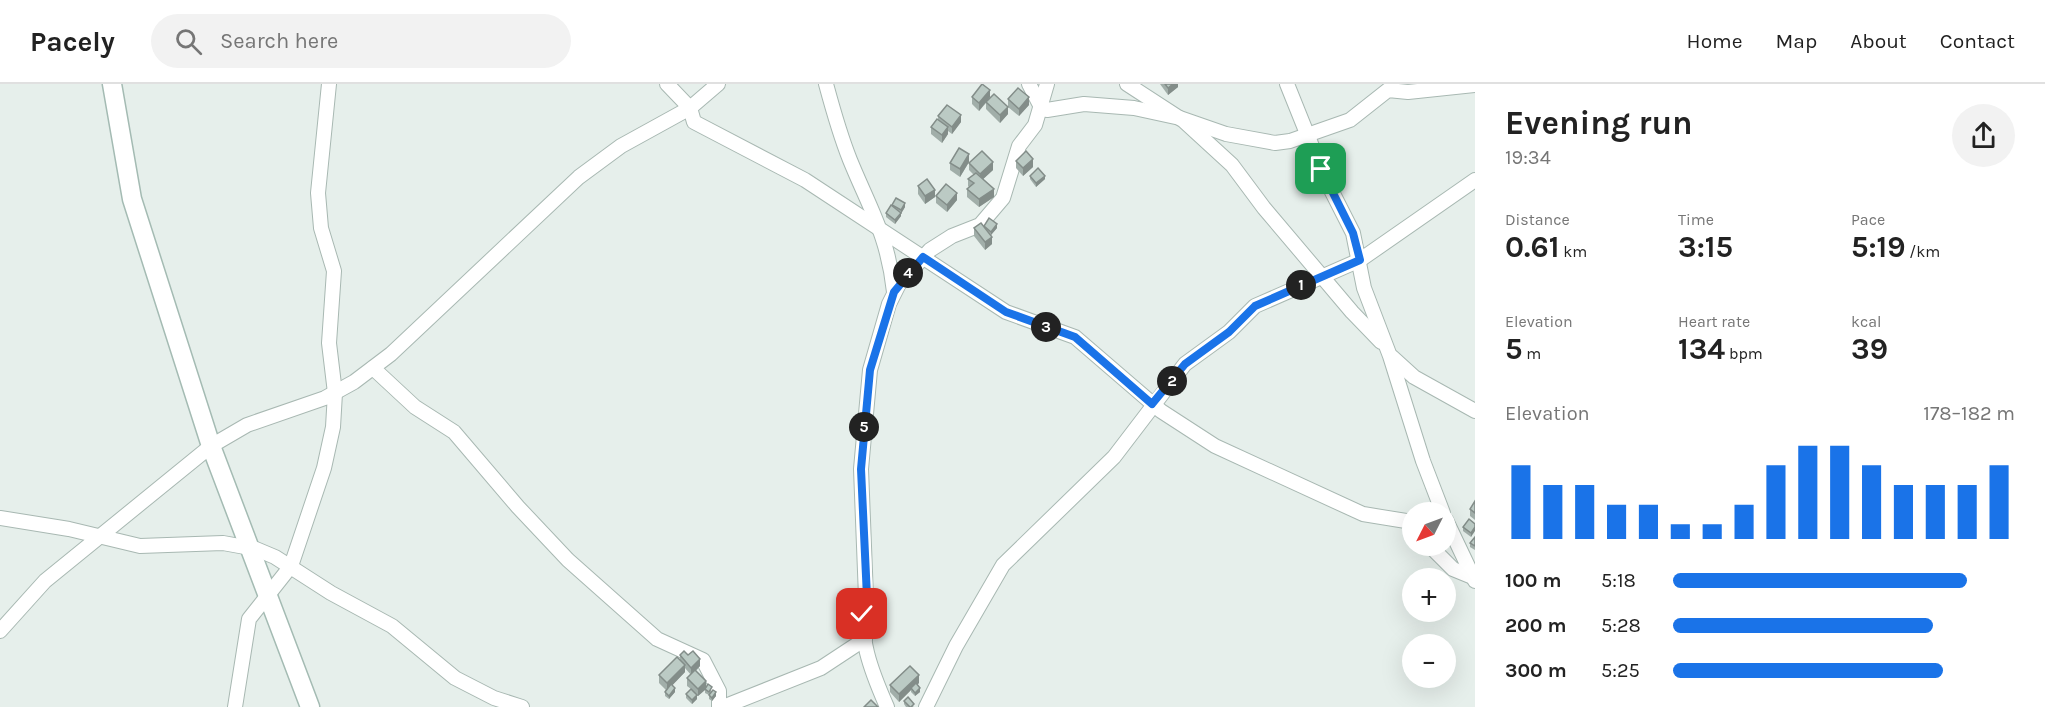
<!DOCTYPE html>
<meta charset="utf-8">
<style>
:root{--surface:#fff;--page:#f2f2f2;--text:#222;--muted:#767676;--line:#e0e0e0;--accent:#1a73e8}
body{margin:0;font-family:Karla,sans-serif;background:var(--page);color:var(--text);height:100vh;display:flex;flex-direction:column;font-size:22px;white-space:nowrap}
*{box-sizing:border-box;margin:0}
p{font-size:20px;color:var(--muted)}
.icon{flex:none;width:33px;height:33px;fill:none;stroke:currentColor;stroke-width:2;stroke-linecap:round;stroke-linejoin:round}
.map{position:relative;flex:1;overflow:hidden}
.side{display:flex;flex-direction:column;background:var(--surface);width:570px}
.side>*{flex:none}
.needle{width:39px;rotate:228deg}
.fabs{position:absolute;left:1402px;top:418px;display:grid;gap:12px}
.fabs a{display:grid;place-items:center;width:54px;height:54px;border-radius:50%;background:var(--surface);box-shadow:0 6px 24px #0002;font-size:30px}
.pin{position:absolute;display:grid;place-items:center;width:51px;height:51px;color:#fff;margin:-26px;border-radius:12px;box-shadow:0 3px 9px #0006}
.km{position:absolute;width:30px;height:30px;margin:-15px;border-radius:50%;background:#222;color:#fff;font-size:16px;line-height:30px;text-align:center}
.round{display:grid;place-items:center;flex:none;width:63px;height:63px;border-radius:32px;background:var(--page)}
.headline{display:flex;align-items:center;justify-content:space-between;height:102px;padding:0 30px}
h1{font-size:33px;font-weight:700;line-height:45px}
.stats{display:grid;grid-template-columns:repeat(3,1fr);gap:9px;height:102px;padding:6px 30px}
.stats div{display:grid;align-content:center}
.stats b{font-size:30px;font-weight:700}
.stats small{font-size:16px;font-weight:400}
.stats p{font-size:16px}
.chart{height:168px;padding:12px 30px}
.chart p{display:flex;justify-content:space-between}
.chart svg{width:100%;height:108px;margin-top:6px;stroke:var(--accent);stroke-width:6}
ul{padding:0 30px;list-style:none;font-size:20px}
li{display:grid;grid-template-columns:96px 72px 1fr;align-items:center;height:45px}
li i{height:15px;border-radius:8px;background:var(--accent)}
header{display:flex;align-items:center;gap:36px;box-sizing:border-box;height:84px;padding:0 30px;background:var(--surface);border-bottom:2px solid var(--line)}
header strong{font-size:28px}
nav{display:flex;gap:33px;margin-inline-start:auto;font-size:21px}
.search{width:420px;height:54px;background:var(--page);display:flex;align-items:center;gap:15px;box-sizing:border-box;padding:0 21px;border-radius:33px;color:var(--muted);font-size:22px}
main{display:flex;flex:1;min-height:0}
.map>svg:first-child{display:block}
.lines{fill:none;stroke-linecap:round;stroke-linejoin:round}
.minor-casing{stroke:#a8b8b2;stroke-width:16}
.secondary-casing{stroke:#a4bbb3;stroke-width:21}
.minor{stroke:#fff;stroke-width:14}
.secondary{stroke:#fff;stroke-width:18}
.wall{fill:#a1aea9}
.shaded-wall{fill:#838d89}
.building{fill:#bbcac4;stroke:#838d89;stroke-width:1.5}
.route-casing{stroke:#fff;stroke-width:12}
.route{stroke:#1a73e8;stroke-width:8}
</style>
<header>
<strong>Pacely</strong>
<div class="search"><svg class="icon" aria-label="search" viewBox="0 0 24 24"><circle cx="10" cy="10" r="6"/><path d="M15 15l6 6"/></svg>Search here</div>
<nav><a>Home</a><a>Map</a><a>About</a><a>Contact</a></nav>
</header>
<main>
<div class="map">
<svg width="1475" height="623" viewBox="0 0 1475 623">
<rect width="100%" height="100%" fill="#e6efeb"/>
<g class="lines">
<g class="minor-casing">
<g id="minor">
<path d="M667,0L690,24L694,38L805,96L1006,228L1075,253L1161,327L1215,362L1363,430L1406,437L1413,445"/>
<path d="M826,0C833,26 840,51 850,76C870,125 888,152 894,208"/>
<path d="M1029,0L1040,21L1047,26L1084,20L1134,24L1180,34L1226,50L1275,59L1290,57L1350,36L1388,6L1408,8L1475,1"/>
<path d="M1127,0L1184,37L1232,81L1264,124L1352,228L1381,258"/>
<path d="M1287,0L1324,92L1353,149L1364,204L1390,272L1423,377L1443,429"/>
<path d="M1392,273L1414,293L1475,327"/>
<path d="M373,284L415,323L454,348L518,423L568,476L657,555L703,576L719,607V623"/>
<path d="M0,434L69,445L140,462L223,459L256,465L275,473L331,509L392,542L455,594L494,614L522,623"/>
<path d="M1446,436L1475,497"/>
<path d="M1430,462L1453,485L1475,494"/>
<path d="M0,547L45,497L211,362L247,341L325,314L354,298L391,270L579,93L621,62L690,24L718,0"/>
<path d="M235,623L249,535L291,482L324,384L333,343L335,309L329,259L334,187L321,144L318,109L329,0"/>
<path d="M723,623L821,584L865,555"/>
<path d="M887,623C872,589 856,550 866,513L861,385L870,286L889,220L899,200L930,166L952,152L980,141L1003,114L1019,62L1035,41L1047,0"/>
<path d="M926,623L956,562L1003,481L1114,373L1185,280L1229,248L1255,222L1360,176L1475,96"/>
</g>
</g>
<g class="secondary-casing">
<path id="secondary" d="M112,0L132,115L211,362L310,623"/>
</g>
<use href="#minor" class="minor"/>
<use href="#secondary" class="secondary"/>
</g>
<g class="wall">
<path d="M1160,0H1178V3L1168,11Z"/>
<path d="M972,13H990L1008,30L1000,39L986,25V19L979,27L972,20Z"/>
<path d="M1008,15L1029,21L1019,32L1008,23Z"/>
<path d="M938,32L961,38L952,50L948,47V50L942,59L931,50V43L938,36Z"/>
<path d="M1016,77L1033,83L1023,92L1016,84Z"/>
<path d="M969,78L960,93L950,86V79Z"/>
<path d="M969,79L993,86L983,95L994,113L979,123L967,113V105L969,103L968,102V95L974,91L969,86Z"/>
<path d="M1030,92L1045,95L1036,103L1030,95Z"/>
<path d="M918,102L935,113L925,120L918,110Z"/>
<path d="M936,112L957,116L947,128L936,119Z"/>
<path d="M892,121L905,123L901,129V132L895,140L886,133V129L892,122Z"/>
<path d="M984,142L997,144L991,151L992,160L985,166L974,152V144Z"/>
<path d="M1475,417V436L1470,432V425Z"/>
<path d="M1475,440L1471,453L1463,447V443Z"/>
<path d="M1475,453V466L1470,463V459Z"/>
<path d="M680,571H688L700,582L696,587L706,604L712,607L716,612L712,617L709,615V611L705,609V606L698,612H697V615L692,620L686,614V610L691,605L687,602V594L691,591L685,584V588L672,601L675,608L669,615L665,612V608L666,606L659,599V591L680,576Z"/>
<path d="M919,599L917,601L920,608L915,612L911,608V606L899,618L890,608V601Z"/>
<path d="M904,617L914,623H906L904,620Z"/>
</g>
<g class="shaded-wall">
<path d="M1173,0H1178V3L1168,11V4Z"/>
<path d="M990,6V13L979,27V19Z"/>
<path d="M1029,13V21L1019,32V25Z"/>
<path d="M1008,23V30L1000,39V31Z"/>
<path d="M961,31V38L952,50V43Z"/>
<path d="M948,43V50L942,59V51Z"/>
<path d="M969,70V78L960,93V85Z"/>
<path d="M1033,75V83L1023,92V84Z"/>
<path d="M993,78V86L980,98V90Z"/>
<path d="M1045,92V95L1036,103V99Z"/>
<path d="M994,105V113L979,123V115Z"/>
<path d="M935,106V113L925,120V112Z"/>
<path d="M957,109V116L947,128V121Z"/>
<path d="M905,119V123L901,130V126Z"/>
<path d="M901,129V132L895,140V136Z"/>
<path d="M997,140V144L991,151V148Z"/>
<path d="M992,153V160L985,166V158Z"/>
<path d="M1475,443V447L1471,453V449Z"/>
<path d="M700,575V582L691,591V584Z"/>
<path d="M685,581V588L667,607V599Z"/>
<path d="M919,591V599L912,605L911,604V606L899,618V610Z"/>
<path d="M706,597V605L698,612V605Z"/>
<path d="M675,604V608L669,615V612Z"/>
<path d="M920,604V608L915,612V609Z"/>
<path d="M716,608V612L712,617V614Z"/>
<path d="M697,611V615L692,620V616Z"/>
</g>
<g class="building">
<path d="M982,0L990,6L979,19L972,13Z"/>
<path d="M1165,0H1173L1168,4Z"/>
<path d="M1018,4L1029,13L1019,25L1008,15Z"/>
<path d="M994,10L1008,23L1000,31L986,18Z"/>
<path d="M947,21L961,31L952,43L938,32Z"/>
<path d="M937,35L948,43L942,51L931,43Z"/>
<path d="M959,64L969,70L960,85L950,79Z"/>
<path d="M982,67L993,78L980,90L969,79Z"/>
<path d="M1026,67L1033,75L1023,84L1016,77Z"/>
<path d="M1038,84L1045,92L1036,99L1030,92Z"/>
<path d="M976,89L994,105L979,115L967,105L974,99L968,95Z"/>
<path d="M927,95L935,106L925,112L918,102Z"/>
<path d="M946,100L957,109L947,121L936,112Z"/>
<path d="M896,114L905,119L901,126L892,121Z"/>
<path d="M891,121L901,129L895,136L886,129Z"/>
<path d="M989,134L997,140L991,148L984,142Z"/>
<path d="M981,139L992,153L985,158L974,144Z"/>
<path d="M1475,417V429L1470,425Z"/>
<path d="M1469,435L1475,440V443L1471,449L1463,443Z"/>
<path d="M1475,453V462L1470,459Z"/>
<path d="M684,567L688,571L693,567L700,575L691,584L680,571Z"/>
<path d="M677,573L685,581L667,599L659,591Z"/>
<path d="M910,582L919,591L899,610L890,601Z"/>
<path d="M695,586L706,597L698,605L687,594Z"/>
<path d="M916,599L920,604L915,609L911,604Z"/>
<path d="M671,600L675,604L669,612L665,608Z"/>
<path d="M708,600L712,603L709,608L705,605Z"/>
<path d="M691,605L697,611L692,616L686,610Z"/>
<path d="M713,606L716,608L712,614L709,611Z"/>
<path d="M908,613L914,620L911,623H910L904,617Z"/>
<path d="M871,616L878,623H864Z"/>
</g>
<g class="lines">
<g class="route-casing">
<path id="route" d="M862,530L867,513L861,385L870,286L894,208L923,173L1006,228L1075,253L1152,320L1185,280L1229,248L1255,222L1360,176L1353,149L1321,85"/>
</g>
<use href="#route" class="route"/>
</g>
</svg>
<div class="fabs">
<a><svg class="needle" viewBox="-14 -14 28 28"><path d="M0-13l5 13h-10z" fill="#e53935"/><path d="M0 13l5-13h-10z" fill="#767676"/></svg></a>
<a>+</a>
<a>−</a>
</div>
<div class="pin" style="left:1321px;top:85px;background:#1e9e55"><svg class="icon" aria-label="arrive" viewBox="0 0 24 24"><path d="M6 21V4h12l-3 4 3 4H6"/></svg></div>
<div class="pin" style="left:862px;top:530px;background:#d93025"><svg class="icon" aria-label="check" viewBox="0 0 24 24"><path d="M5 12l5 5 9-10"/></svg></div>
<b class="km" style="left:1301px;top:201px">1</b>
<b class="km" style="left:1172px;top:297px">2</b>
<b class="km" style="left:1046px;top:243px">3</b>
<b class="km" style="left:908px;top:189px">4</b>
<b class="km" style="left:864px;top:343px">5</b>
</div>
<section class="side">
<div class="headline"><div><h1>Evening run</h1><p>19:34</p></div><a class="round"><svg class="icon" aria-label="share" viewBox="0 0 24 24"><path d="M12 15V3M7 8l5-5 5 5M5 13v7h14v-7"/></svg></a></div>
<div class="stats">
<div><p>Distance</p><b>0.61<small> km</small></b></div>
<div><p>Time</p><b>3:15</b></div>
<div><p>Pace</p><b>5:19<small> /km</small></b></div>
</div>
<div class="stats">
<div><p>Elevation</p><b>5<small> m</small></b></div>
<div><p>Heart rate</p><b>134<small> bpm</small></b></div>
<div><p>kcal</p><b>39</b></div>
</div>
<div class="chart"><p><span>Elevation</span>178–182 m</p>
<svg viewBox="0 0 160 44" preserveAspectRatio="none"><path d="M5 44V14M15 44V22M25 44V22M35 44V30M45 44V30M55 44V38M65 44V38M75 44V30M85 44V14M95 44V6M105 44V6M115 44V14M125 44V22M135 44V22M145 44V22M155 44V14"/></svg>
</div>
<ul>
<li><b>100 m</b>5:18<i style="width:86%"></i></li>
<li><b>200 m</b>5:28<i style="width:76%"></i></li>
<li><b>300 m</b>5:25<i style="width:79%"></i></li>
</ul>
</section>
</main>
